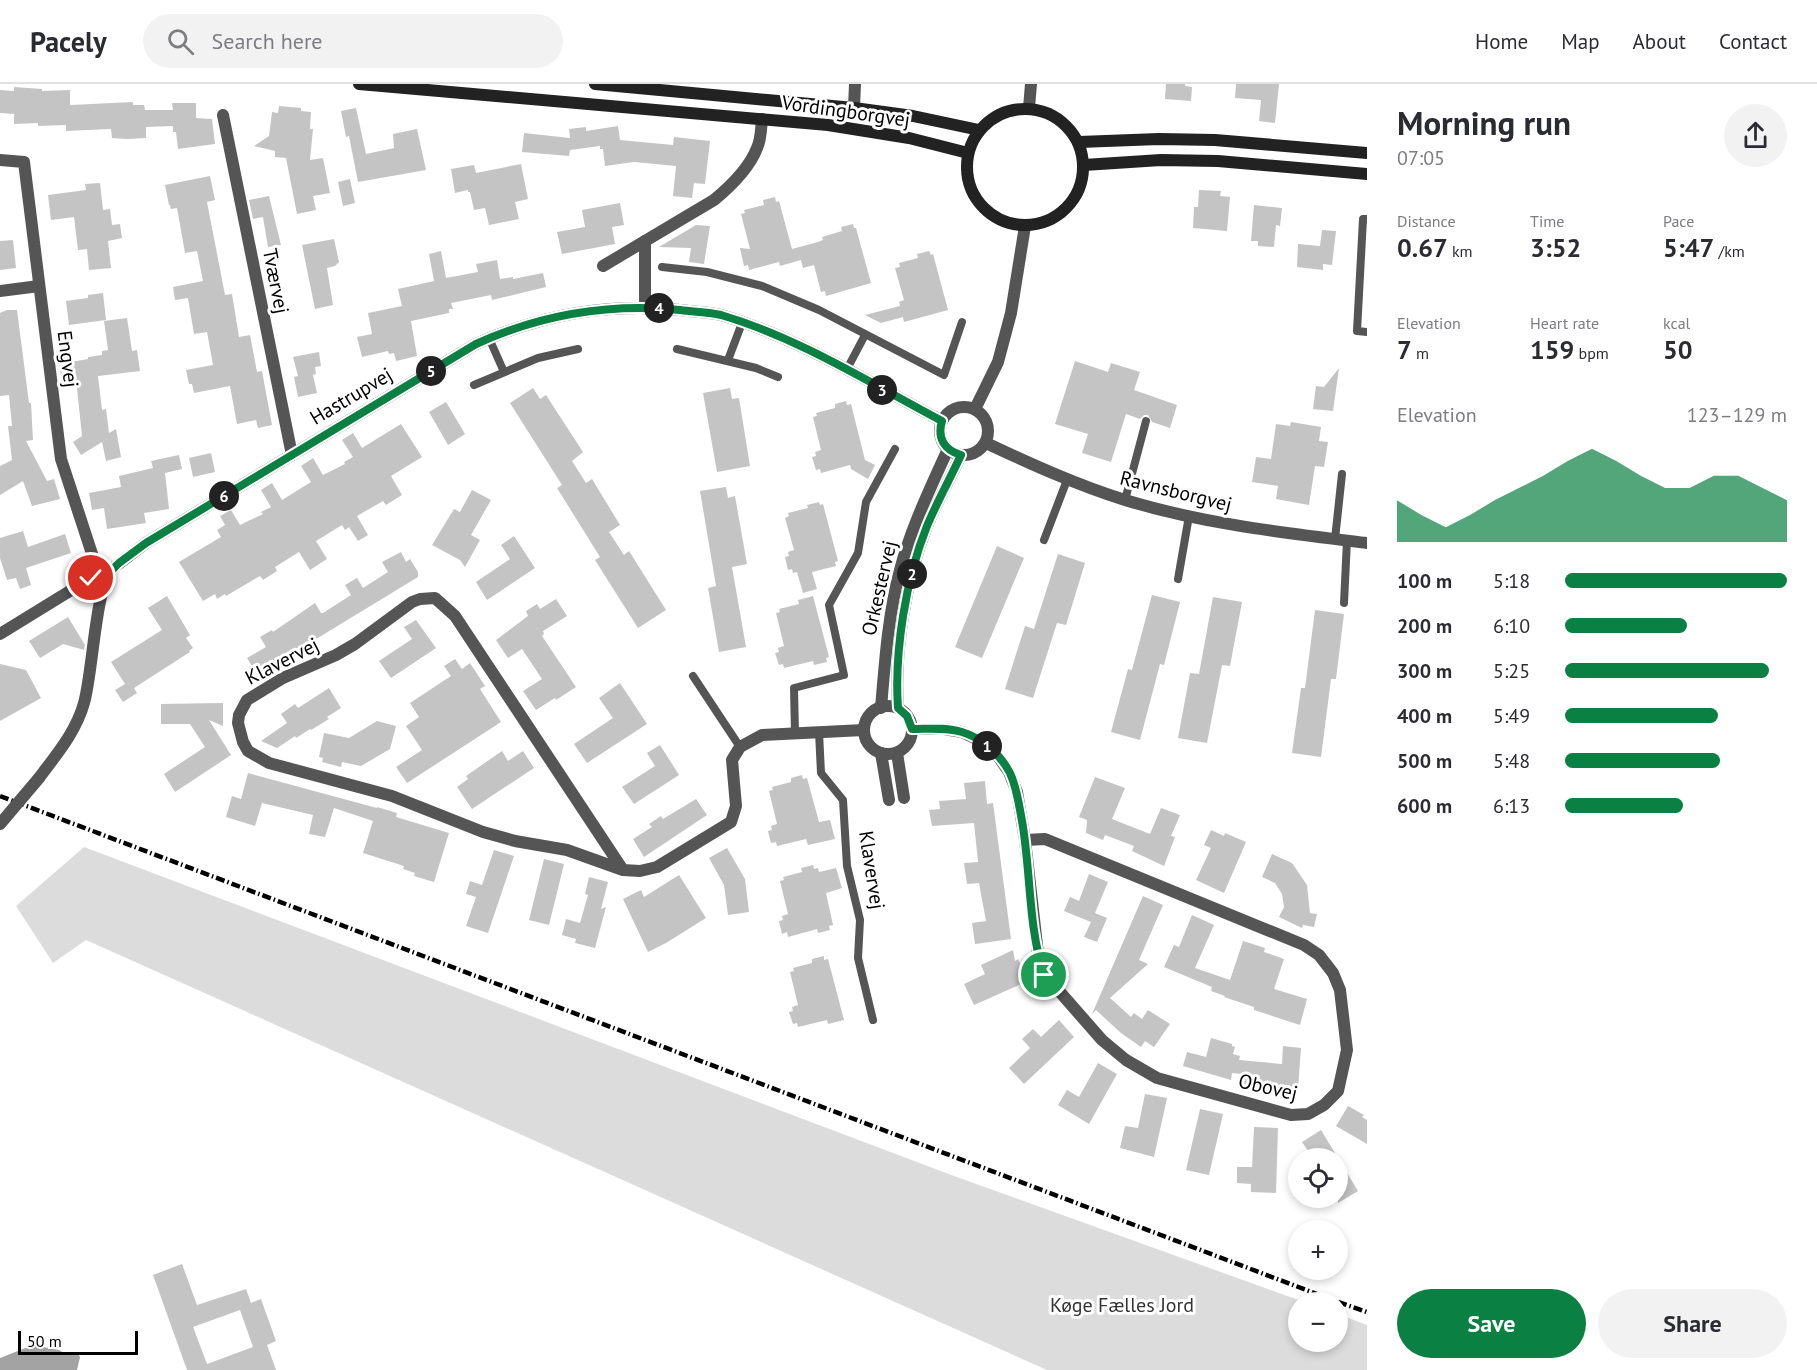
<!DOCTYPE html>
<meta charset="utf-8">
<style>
:root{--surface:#fff;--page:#f2f2f3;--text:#2b2b33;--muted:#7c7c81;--line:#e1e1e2;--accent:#0b8043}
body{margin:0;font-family:"PT Sans",sans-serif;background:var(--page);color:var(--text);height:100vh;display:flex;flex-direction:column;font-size:22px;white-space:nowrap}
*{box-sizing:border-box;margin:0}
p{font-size:20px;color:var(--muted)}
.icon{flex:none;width:33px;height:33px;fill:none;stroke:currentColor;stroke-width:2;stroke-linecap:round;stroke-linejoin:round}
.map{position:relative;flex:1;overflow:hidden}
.panel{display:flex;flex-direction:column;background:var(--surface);width:450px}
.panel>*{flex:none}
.controls{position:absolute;left:1288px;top:1064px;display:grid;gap:12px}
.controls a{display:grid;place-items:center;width:60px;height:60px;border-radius:50%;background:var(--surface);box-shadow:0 3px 9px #0003;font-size:30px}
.scale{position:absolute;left:18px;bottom:15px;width:120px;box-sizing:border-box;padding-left:6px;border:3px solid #000;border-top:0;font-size:16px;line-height:21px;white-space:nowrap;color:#000;-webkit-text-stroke:4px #fff;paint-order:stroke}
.pin{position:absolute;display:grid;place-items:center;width:51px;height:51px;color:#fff;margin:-26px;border:3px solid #fff;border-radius:50%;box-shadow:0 2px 6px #0007}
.km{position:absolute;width:30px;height:30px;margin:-15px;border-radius:50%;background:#222;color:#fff;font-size:16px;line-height:30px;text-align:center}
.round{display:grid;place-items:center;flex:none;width:63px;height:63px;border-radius:32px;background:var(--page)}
.overview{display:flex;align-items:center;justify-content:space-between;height:102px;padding:0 30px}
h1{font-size:33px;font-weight:600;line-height:45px}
.figures{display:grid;grid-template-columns:repeat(3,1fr);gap:9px;height:102px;padding:6px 30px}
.figures div{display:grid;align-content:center}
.figures b{font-size:26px;font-weight:600}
.figures small{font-size:16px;font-weight:400}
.figures p{font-size:16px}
.chart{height:168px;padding:12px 30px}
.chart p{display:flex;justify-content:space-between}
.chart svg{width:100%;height:108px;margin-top:6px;fill:var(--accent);opacity:.7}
.button{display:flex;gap:12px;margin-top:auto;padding:12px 30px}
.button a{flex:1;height:69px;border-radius:36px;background:var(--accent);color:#fff;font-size:24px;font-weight:600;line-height:69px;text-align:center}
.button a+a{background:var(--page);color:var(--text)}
ul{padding:0 30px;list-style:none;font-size:20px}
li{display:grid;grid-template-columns:96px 72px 1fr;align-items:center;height:45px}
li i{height:15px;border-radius:8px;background:var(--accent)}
header{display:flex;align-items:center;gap:36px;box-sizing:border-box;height:84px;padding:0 30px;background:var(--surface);border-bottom:2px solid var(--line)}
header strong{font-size:28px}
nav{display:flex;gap:33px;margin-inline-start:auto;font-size:21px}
.search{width:420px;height:54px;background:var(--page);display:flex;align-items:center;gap:15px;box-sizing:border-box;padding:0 21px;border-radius:33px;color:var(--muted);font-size:22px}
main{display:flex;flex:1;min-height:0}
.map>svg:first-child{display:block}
.green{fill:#dcdcdc}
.water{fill:#a3a3a3}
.building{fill:#c4c4c4;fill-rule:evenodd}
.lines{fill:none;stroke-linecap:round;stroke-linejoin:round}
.service{stroke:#555;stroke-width:8}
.minor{stroke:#555;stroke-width:12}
.tertiary{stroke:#555;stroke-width:12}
.secondary{stroke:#222;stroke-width:12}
.rail{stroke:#000;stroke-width:4.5;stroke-dasharray:9 3 1.5 3;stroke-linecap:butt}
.minor-bridge{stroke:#555;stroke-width:12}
.route-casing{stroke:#fff;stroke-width:12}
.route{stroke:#0b8043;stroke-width:8}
.labels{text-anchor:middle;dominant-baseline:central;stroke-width:6;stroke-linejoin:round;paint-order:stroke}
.street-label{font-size:20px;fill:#000;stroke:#fff}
.park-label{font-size:20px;fill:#333;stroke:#fff}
</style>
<header>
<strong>Pacely</strong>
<div class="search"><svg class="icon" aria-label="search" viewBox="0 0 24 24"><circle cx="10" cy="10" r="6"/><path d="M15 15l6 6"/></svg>Search here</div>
<nav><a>Home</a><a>Map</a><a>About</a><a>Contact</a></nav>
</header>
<main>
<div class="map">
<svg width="1367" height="1286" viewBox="0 0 1367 1286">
<rect width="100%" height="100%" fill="#fff"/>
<path class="green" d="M84,763L954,1092L1304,1218H1299V1257H1338V1230L1367,1241V1286H1047L86,856L53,879L16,822Z"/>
<path class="water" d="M33,1261L59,1266L67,1271L78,1270L80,1273L77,1286H0V1274Z"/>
<g class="building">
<path d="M1166,0H1185V2L1192,3L1191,17L1165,15Z"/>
<path d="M1236,0H1279L1275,39L1259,37L1261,16L1235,14Z"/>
<path d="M14,3L42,5V7L70,6V21L133,18V21H144L145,26H173L172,19H196V34L212,35L215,60L178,65L176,48H173V42L146,43V54L127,55L112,54L111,45L66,47V41L38,42V39L14,40V30L0,29V6L14,7Z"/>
<path d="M279,22L301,24V27L311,28L310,45H313L310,76L323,74L330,109L313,112L316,126L297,130L286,74L275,73V67L254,62L269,52L272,28L278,29Z"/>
<path d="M356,24L366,70L394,64L393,50L417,45L426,86L358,98L349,52L346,53L341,27Z"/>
<path d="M618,42L620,56L673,61L674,53L710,57L705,100L694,99L692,114L673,112L676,82L634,78L605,82L603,65H600V62L570,66L569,72L522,68L524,49L570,54L569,45L586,43V47Z"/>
<path d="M521,80L528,115L515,118L519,135L489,141L485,124L474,126L470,108H468V106L455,109L451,85L474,81L476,89Z"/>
<path d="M210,92L215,116L207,118L225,211L232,210L239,253L250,251L257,288L262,287L272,341L258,344L256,336L237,340L230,302L194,309L192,300H189L186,286L213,281L207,248L194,250L188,214L175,216L173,203L203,197L197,167L185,169L177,124L171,125L170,121H169L165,101Z"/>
<path d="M350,95L355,119L343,122L338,98Z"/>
<path d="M100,99L103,126L110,125L112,141L120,140L122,154L108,157L111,184L89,186L87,165L78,166L74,133L51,136L48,111L86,106L85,100Z"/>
<path d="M1199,106L1221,107L1220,112L1230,113L1227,147L1193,144L1194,123H1198Z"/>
<path d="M269,112L281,161L268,163L263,133L253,135L249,116Z"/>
<path d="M775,113L776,118L779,117L792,165L818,158L823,156L822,153L842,147L841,143L853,140L854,144H856L871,199L826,212L825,207L821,208L814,181L803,184L801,176L780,182L779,178L749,186L748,181L744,182L740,164L750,165L741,130L745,129L744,126L764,121L763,116Z"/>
<path d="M620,119L624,141L612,143L615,160L562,170L557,148L585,143L582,126Z"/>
<path d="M1254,121L1282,124L1280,142L1276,141L1274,163L1258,162V157H1251Z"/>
<path d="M696,141L710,142L704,180L689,178L691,164L659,163Z"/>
<path d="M1322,146L1336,147L1332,181L1323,180V186L1297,183L1298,160L1320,162Z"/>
<path d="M334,155L339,178L335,182L327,184L333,221L315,225L302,161Z"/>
<path d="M13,156L16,184L0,186V157Z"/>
<path d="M441,167L446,194L478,188L476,180L497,176L500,195L513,193V195L543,189L546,203L492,216L491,211L451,219L453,225H449V229L411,237L417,272L396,277L394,269L389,270L388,267L362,273L357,253L372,250L368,229L402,222L398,205L434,197L429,170Z"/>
<path d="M929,167L931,171L933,170L948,226L904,238L903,233L881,239L865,231L900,222L899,218L904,216L895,184L900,183L899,179L918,174L917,170Z"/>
<path d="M103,209L106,236L69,241L66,217L88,214V211Z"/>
<path d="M7,226H17L29,319H31L33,356L26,357L47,397L54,395L60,415L32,422L23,397L0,411V382L12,376L8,342H12L9,311L0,312V229Z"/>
<path d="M127,234L132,267L137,266L140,287L98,292L102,326L106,325L109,349L116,345L121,373L106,377L102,358L81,371L73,358L82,352L76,295L62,297L59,280L88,275V273L102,271V267L108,266L104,237Z"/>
<path d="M319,268L321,282L315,283L316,290L313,291L317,309L298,313L294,293L298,292L293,273Z"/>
<path d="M1075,277L1108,288L1111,279L1140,288L1134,306L1177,321L1170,344L1152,338L1148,331H1144L1140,335L1126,330L1111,378L1082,369L1088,350L1055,340Z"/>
<path d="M1339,284L1333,327L1313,325L1316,302L1324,303Z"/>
<path d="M533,304L540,315L546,311L583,368L572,377L586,399L592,395L620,441L609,448L624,471L629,467L666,526L638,544L595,476L600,473L557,404L562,401L510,319Z"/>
<path d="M730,304L732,315L739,314L750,382L717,388L703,309Z"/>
<path d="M846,317L847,321L851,320L865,376L875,381L868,395L851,385L850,381L821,389L820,385L816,386L812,373L816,372L815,368L821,366L813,333L817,332L816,329L835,324V320Z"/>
<path d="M446,318L465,350L448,361L429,328Z"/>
<path d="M1291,338L1321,343L1319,357L1328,358L1324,383L1315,382L1309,421L1276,415L1278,402L1252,398L1256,373L1271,375L1276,340L1290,342Z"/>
<path d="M401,340L422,373L391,392L402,411L386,421L383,417L357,432L368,451L358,457L349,443L345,446L342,441L316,457L327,475L310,486L299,468L275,483L277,487L263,496L260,492L226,512L225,510L217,515L215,510L203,517L179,478L221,453L217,446L225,441L220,432L231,426L240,441L263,430L261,428L271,423L261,406L272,399L282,416L311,398L301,382L313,374L323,391L345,380L344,378L353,373L342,356L353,349L362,364Z"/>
<path d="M211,369L215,388L193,393L189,374Z"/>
<path d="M179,371L182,385L165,389L169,425L144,429L146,439L107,445L104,424L92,426L89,409L121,403L119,392L153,384L151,377Z"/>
<path d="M726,403L728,414L735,412L747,480L732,483L746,563L719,568L708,504L716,502L700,407Z"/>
<path d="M472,406L491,416L471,451L480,456L465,483L460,476L432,461L454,425L460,428Z"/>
<path d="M819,418L820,421L823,420L838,477L835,478L836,482L812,488L817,505L803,509L797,488L793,489L792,485L788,486L785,473L789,472L788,468L794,466L785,434L789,432L788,429L808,424L807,421Z"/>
<path d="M23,447L28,463L65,450L71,469L26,484L31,501L20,505L16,494L7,496L0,474V454Z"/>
<path d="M514,452L535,484L487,516L476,498L510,475L501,461Z"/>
<path d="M997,462L1024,474L982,574L955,563Z"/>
<path d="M401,468L406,478L410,475L418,488V493L257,591L247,574L266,563L260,553L272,546L273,548L315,519L321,529H323L351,511L345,501L357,494L363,504L388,488L382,478Z"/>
<path d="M1058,470L1085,479L1066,541L1057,539L1033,614L1005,605L1025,542L1034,545Z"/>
<path d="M1152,511L1180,518L1164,581L1160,580L1140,656L1111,648L1128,585L1132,586Z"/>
<path d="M167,512L190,551L186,554L193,564L189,567L190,568L134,604L137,609L123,618L115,606L125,600L111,578L162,546L148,524Z"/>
<path d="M813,512L829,573L826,574L827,578L814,581L813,577L784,584L783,580L779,581L775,569L779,568L778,564L784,562L776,529L780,528L779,525L799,520L798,516Z"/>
<path d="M1213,513L1242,518L1230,582L1222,581L1207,659L1178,654L1190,589L1199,590Z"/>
<path d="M556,515L567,532L543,547L544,550L542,552L576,603L556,616L555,614L536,626L523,607L542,595L522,565L508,574L496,556L528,532L526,527L537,520L540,525Z"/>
<path d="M1315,526L1344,530L1336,595H1331L1321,673L1292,669L1301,604H1305Z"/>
<path d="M68,533L85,561L84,566L63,560L40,574L29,557Z"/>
<path d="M416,536L436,564L391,594L379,577L412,555L404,543Z"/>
<path d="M455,575L462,585L470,579L485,602L480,605L501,638L407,699L396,683L422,666L406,642L419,633L410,619L451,592L444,582Z"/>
<path d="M0,580L26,586L41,614L0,637Z"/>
<path d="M620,599L647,640L587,679L574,660L613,634L599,614Z"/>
<path d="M329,604L341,624L327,633L329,635L311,646L310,645L296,654L295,652L277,664L261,657L287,639L281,630L295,620L298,624Z"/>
<path d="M223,619V642L209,636L231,671L175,708L164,690L205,663L190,640H161V620Z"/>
<path d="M377,637L396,642L390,665L361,682L342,678L341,683L322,678L323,674L319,673L324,649L349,654Z"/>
<path d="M660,661L679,691L634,720L622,703L655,682L647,669Z"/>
<path d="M502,667L508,677L523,667L534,684L472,725L457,703L468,695L466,692Z"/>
<path d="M248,689L377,724V723L397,729L396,733L449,749L434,798L414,792L415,789L403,785L404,782L363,769L373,737L334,724L325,753L309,750L313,731L262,719L255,742L226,733L232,712L241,715Z"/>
<path d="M802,691L803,695L807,694L819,738L830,736L835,755L808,761L806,755L777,762L776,758L771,759L768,747L772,746L771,742L777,740L769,707L773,706L772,703L791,698V694Z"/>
<path d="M1095,693L1125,704L1112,735L1150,750L1161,724L1180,731L1171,752L1175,753L1164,782L1132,767L1134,762L1105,751L1103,756L1086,749L1087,736L1079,733Z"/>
<path d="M985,697L987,720L993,719L1011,855L975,860L972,839L986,837L979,799L967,800L964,779L978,778L974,739L932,742L929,726L940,725L939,717L966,715L964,699Z"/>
<path d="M696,715L707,731L644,773L633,755L652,743L649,740L661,732L663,735Z"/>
<path d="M1211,746L1224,752L1225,749L1246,758L1224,809L1196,796L1211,764L1204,761Z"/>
<path d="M727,764L745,795L749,828L728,831L724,801L709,774Z"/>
<path d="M494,766L514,772L488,849L466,842L476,813L466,810L470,797L482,801Z"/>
<path d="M1272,770L1292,779L1307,801L1310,829L1317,830L1314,843L1303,841L1302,844L1279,833L1284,823L1282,810L1275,799L1262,793Z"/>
<path d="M544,775L564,780L549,841L529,836Z"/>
<path d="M813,781L814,785L818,784L819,788L836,784L842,804L826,809L833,841L829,842L830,846L818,849L817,845L788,853L787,848L782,850L779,837L783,836L782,832L788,830L780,797L784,796L783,793L802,788L801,784Z"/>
<path d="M1089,790L1108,798L1095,829L1107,834L1097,858L1084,853L1091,838L1064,827L1070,813L1079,817Z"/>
<path d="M679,791L706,834L666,859L648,868L623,815L641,806L644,813Z"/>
<path d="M589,793L608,798L601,825L606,823L595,864L575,859L576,855L562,851L566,835L580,839L588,811L585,810Z"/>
<path d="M1143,812L1163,821L1139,876L1148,880L1110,914L1131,933L1134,929L1142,935L1148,926L1170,940L1154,963L1145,957L1141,963L1121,949L1096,926L1092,930Z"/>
<path d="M1192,831L1214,841L1195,884L1230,896L1243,857L1265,864L1264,868L1284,875L1274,905L1307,915L1300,941L1254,926V923L1224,913L1225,912L1211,907L1212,903L1164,883L1174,861L1179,863Z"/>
<path d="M1013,866L1015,877L1018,875L1028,897L974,921L964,900L985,890L981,881Z"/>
<path d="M824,872V876L828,875L844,936L828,940L827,936L798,943L797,939L793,940L789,928L793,927L792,923L798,921L790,888L794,887L793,884L812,879V875Z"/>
<path d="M1059,936L1074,953L1024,1000L1009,984L1030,964L1022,955L1033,945L1041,953Z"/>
<path d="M1211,954L1232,960V962L1235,963L1233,970L1240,972L1239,976L1282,980L1283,962L1301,964L1298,1005L1248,1001L1241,999V990L1232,989L1231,996L1183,982L1187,968L1206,973Z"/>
<path d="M1098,979L1117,990L1089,1040L1058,1021L1067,1006L1079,1013Z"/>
<path d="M1145,1010L1167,1014L1154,1073L1120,1064L1125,1042L1138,1044Z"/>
<path d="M1348,1022L1364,1031L1362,1033L1367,1036V1060L1336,1042Z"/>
<path d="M1200,1025L1223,1030L1209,1091L1186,1086Z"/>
<path d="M1254,1043L1278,1044L1276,1109L1251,1108V1100L1237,1099V1083H1252Z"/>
<path d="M1321,1046L1338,1074H1313L1302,1058Z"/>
<path d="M1338,1074L1358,1107L1338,1119Z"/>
<path d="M182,1180L197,1221L246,1205L251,1219L261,1215L276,1257L267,1261L276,1286H187L153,1191ZM240,1226L253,1263L207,1280L193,1243Z"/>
</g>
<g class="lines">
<g class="service">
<path d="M1367,135H1363L1357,247L1367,248"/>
<path d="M662,183L707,188L762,202L819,226L944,291L962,238"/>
<path d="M489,254L504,288"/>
<path d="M677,265L756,284L778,293"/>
<path d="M728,276L742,239"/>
<path d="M846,287L865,251"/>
<path d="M474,301L538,274L578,265"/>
<path d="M1125,416L1146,337"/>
<path d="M1335,455L1342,390"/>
<path d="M1044,456L1067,396"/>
<path d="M1178,495L1189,432"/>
<path d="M1344,519L1347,456"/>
<path d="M693,592L740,663"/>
<path d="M819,648L821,689L843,716L847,782L860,836L858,874L873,936"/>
<path d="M795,649L794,604L844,591L829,521L858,469L866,418L895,365"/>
</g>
<g class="minor">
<path d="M854,24L855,0"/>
<path d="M1029,24L1031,0"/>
<path d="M223,31L292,371"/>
<path d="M0,76L24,78L61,375L96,482L106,492"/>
<path d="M645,157V223"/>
<path d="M603,182L714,116C731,102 749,85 757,64C761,56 761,45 762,35"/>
<path d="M0,207L39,202"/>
<path d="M0,550L91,494L106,492"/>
<circle cx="888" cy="646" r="24"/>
<path d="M881,624C885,577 888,531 900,486C911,444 930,405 948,365"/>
<path d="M898,624C894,568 906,494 927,442C937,418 950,395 961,371"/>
<path d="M912,645H944L962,648L983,658L998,672L1009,688L1017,708L1025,756L1038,870L1045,891L1102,956L1126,976L1157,994L1291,1031L1308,1030L1324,1021L1338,1007L1347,966L1340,906L1333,889L1319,871L1304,861L1045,755L1025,756"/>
<path d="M881,669L889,716"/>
<path d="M897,669L904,714"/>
<path d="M39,694C56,671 76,648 84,619C93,588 95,505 112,485L146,459L476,260C543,230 608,219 680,226C693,228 708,228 721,231C799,254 870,299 942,337"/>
<path d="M623,786L455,532L435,514L420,515L412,518L355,560L336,571L283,594L247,616L239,631L238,639L243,658L248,667L269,679L392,712L483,748L515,757L567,766L623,786L640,787L657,783L731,738L736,722L732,676L740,663L762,651L864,646"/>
</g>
<g class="tertiary">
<circle cx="964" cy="347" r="24"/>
<path d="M975,325L998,278L1011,229L1025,142"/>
<path d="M986,359C1031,380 1077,401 1125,416C1204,440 1285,449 1367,459"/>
</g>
<g class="secondary">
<path d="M359,0L828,41L909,54L968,69"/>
<path d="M595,0L854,24L913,32L979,46"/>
<circle cx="1025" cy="83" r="58"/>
<path d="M1079,58L1159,55L1215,56L1367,69"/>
<path d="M1084,81L1161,76L1218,77L1367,90"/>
</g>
<g class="rail">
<path d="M0,712L1338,1218"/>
<path d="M1338,1218L1367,1228"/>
</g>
<path class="minor-bridge" d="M0,740L39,694"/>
</g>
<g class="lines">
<g class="route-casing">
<path id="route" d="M91,494L106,492L119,479L146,459L476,260C542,230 608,219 680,226C693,228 708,228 721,231C799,254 870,299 942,337C937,354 944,366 961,371C950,395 937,418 927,442C906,494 894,568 898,624L907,632L912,645C928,645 946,643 962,648C982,654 1000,670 1010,689C1017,704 1019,721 1022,737C1031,788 1028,842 1044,891"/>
</g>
<use href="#route" class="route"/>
</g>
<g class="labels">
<g class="street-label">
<text transform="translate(846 27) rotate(8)">Vordingborgvej</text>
<text transform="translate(276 197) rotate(79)">Tværvej</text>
<text transform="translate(68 275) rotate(83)">Engvej</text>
<text transform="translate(351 312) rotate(-31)">Hastrupvej</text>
<text transform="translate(1176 407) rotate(14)">Ravnsborgvej</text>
<text transform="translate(879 504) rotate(-77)">Orkestervej</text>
<text transform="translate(282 577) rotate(-27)">Klavervej</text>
<text transform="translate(872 786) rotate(81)">Klavervej</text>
<text transform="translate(1268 1003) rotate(13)">Obovej</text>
</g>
<g class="park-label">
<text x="1122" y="1221">Køge Fælles Jord</text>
</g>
</g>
</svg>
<div class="controls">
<a><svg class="icon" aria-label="locate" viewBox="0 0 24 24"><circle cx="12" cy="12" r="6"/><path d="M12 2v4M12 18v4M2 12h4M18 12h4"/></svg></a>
<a>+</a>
<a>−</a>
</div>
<div class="scale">50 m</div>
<div class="pin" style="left:1044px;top:891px;background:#1e9e55"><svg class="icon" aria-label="arrive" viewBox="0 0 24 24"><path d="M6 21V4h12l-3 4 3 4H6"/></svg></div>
<div class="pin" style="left:91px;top:494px;background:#d93025"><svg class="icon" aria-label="check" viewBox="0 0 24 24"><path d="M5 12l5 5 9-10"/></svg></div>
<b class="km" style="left:987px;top:662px">1</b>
<b class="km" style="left:912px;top:490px">2</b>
<b class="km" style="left:882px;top:306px">3</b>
<b class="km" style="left:659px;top:224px">4</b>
<b class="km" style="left:431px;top:287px">5</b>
<b class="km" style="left:224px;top:412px">6</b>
</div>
<section class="panel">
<div class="overview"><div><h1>Morning run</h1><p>07:05</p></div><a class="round"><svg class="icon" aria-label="share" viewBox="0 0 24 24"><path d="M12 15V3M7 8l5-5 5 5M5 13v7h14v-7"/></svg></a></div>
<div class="figures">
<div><p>Distance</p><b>0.67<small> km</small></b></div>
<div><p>Time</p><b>3:52</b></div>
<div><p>Pace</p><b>5:47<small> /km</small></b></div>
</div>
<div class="figures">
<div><p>Elevation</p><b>7<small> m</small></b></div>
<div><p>Heart rate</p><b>159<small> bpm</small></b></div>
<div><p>kcal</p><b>50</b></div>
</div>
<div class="chart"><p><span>Elevation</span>123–129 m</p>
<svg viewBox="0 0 160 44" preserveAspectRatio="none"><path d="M0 44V27L10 33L20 38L30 33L40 27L50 22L60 17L70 11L80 6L90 11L100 17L110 22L120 22L130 17L140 17L150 22L160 27V44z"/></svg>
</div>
<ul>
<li><b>100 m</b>5:18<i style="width:100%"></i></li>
<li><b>200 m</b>6:10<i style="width:55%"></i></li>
<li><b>300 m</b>5:25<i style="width:92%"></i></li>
<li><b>400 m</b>5:49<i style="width:69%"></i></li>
<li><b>500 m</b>5:48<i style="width:70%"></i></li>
<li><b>600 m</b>6:13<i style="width:53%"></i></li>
</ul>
<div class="button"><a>Save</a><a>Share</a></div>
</section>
</main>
